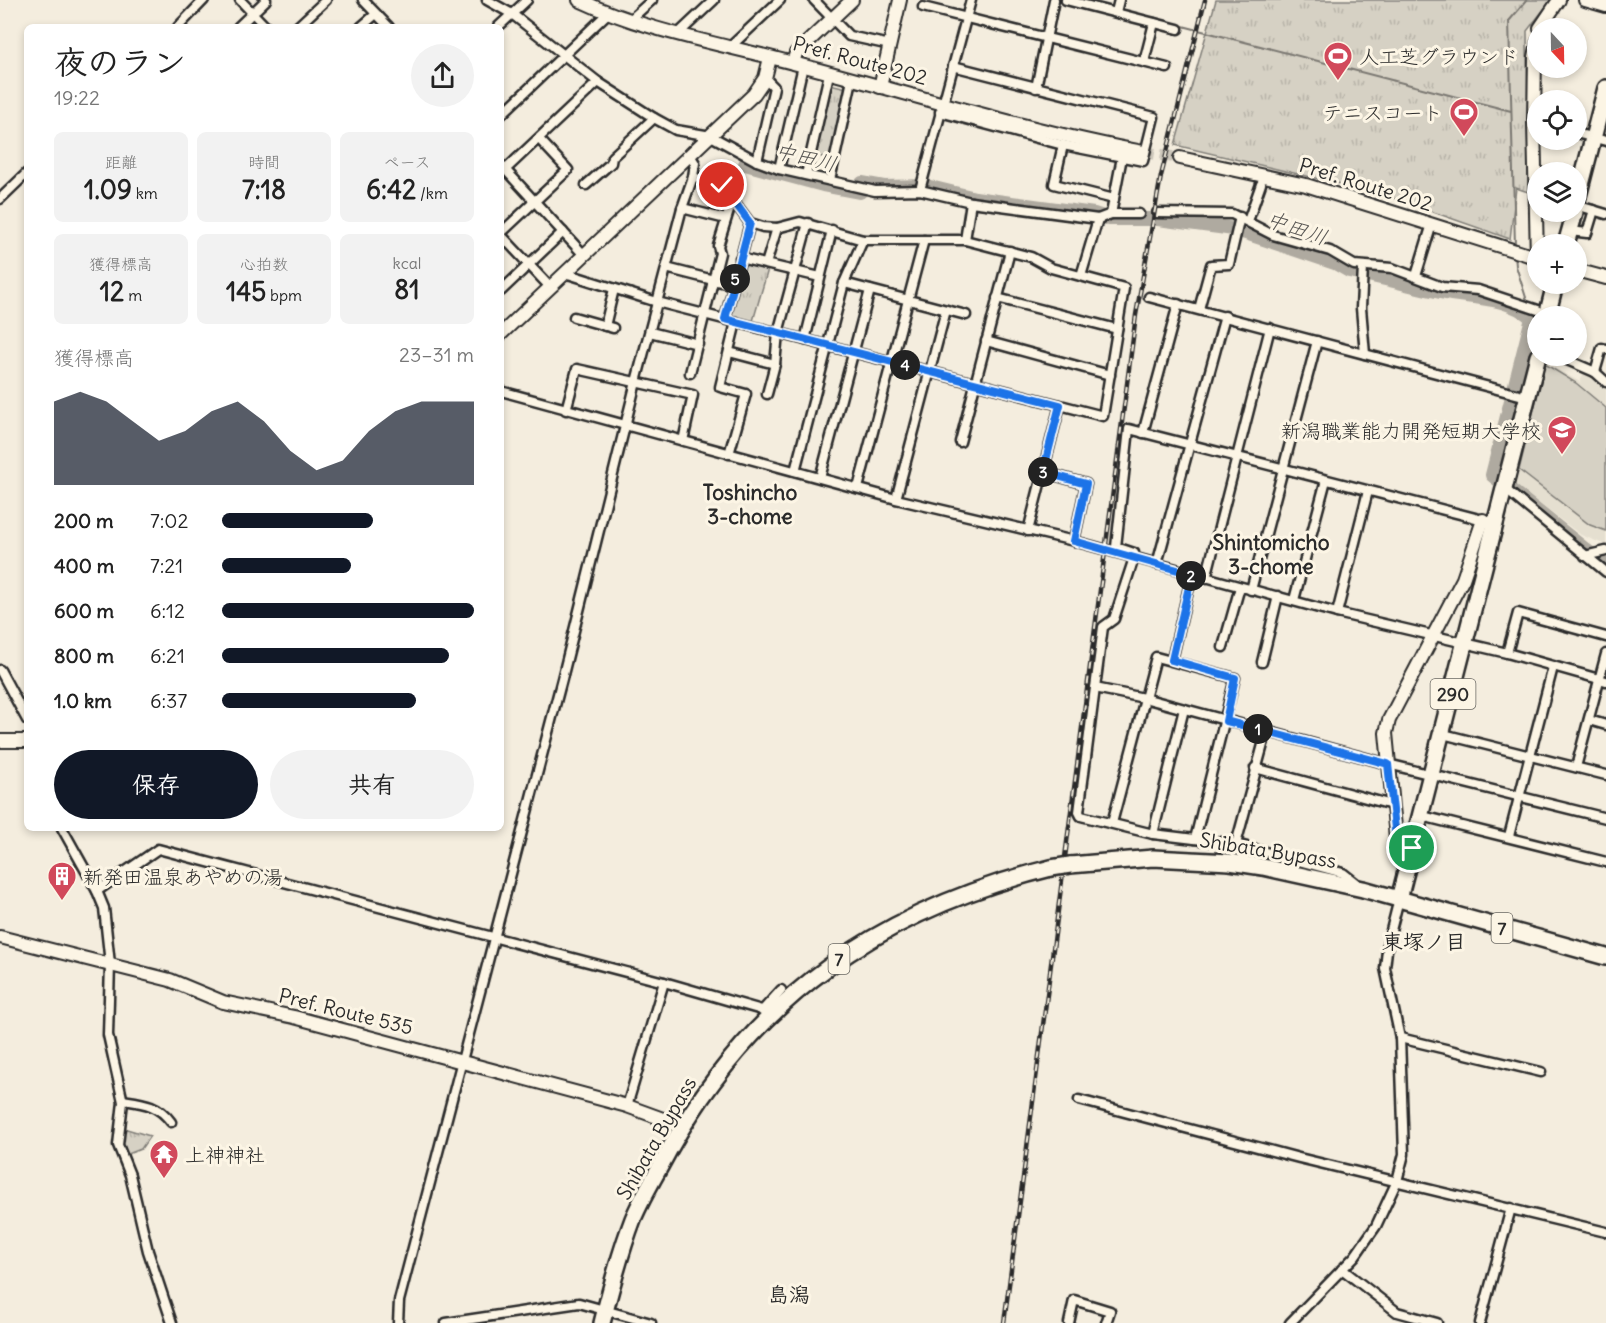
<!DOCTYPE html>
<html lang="ja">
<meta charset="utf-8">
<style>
:root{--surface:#fff;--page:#f2f2f2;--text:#222;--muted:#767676;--accent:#111827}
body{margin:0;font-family:Delius,"Klee One",sans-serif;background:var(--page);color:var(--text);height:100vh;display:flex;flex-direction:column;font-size:22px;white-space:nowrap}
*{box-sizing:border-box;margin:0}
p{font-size:20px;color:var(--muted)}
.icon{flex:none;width:33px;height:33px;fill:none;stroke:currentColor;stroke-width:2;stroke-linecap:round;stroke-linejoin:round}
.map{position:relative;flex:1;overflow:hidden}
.panel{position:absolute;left:24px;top:24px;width:480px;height:807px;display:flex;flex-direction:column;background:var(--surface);border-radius:9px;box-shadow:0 3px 9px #0003}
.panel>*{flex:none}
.needle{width:39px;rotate:158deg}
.buttons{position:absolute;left:1527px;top:18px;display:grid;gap:12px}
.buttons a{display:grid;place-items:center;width:60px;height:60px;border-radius:50%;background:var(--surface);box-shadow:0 3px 9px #0003;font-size:30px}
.pin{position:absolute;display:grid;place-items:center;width:51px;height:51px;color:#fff;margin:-26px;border:3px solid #fff;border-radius:50%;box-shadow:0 2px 6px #0007}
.km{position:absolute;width:30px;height:30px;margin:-15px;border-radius:50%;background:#222;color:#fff;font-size:16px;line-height:30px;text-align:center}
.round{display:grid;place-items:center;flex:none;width:63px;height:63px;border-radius:32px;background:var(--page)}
.headline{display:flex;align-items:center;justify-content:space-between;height:102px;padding:0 30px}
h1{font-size:33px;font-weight:700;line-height:45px}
.stats{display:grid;grid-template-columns:repeat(3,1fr);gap:9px;height:102px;padding:6px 30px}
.stats div{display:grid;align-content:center;border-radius:9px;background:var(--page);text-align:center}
.stats b{font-size:26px;font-weight:700}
.stats small{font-size:16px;font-weight:400}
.stats p{font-size:16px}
.chart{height:168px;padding:12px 30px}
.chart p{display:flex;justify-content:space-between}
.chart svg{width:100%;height:108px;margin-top:6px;fill:var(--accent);opacity:.7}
.button{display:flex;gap:12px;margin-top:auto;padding:12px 30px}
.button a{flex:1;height:69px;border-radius:36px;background:var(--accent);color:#fff;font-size:24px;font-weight:700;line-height:69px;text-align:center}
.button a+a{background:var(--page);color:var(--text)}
ul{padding:0 30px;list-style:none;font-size:20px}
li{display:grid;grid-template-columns:96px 72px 1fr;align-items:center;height:45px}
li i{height:15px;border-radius:8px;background:var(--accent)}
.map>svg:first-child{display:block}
.built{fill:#e5dfd0}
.green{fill:#d6d1c4;stroke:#807e78;stroke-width:1.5}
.park{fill:url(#park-tufts);stroke:#807e78;stroke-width:1.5}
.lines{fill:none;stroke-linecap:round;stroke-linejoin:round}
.stream{stroke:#7a7771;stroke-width:2}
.river{stroke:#afaaa0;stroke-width:14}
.secondary-tunnel{stroke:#ccc6ba;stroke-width:12;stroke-dasharray:12 6;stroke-linecap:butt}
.street-casing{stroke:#2b2b2b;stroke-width:13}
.secondary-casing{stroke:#2b2b2b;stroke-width:16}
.highway-casing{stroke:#2b2b2b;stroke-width:20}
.street{stroke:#fcf5e5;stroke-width:8}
.secondary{stroke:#fcf5e5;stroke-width:12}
.highway{stroke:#fcf5e5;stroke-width:15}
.rail-casing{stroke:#2b2b2b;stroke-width:4.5}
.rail{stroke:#fcf5e5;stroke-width:2;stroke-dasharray:7;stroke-linecap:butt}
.highway-bridge-casing{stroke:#2b2b2b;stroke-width:20;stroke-linecap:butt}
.highway-bridge{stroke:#fcf5e5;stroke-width:15}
.route-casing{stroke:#fff;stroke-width:12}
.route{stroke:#1a73e8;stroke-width:8}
.labels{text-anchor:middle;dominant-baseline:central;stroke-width:6;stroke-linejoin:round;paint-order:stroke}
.shield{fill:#fcf5e5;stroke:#6a6863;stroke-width:1.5}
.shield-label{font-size:18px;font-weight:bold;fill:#2b2b2b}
.poi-label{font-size:20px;fill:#2b2b2b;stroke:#fcf5e5;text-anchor:start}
.street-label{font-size:20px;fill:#2b2b2b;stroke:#fcf5e5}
.water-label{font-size:21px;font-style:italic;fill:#595754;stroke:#fcf5e5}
.neighbourhood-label{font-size:21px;font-weight:bold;fill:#2b2b2b;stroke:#fcf5e5}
</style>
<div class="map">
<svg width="1606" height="1323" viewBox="0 0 1606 1323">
<defs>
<pattern id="park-tufts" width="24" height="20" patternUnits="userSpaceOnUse" patternTransform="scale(1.5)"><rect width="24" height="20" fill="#d6d1c4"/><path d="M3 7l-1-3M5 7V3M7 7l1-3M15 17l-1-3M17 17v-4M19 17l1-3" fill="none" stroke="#b8b4a9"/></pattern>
</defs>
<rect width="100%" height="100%" fill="#f4edde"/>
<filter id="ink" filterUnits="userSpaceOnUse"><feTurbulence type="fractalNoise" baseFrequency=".0167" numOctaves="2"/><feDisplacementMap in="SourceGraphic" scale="12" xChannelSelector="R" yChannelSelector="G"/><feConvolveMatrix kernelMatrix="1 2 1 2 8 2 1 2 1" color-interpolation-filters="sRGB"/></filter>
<g filter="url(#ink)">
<path class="built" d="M1542,361L1580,382L1584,372L1606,387V545L1581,535L1510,482Z"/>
<path class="green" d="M1545,364L1576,383L1606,408V531L1590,525L1519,470Z"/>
<g class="park">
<path d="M1216,0H1551L1527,31L1528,192L1516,188L1510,239L1379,193L1175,145Z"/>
<path d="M830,84L847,88L832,159L813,155Z"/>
<path d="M743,264L768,269L753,321L730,315Z"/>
<path d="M120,1127L150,1136L141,1149L123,1156Z"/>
</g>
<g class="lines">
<g class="stream">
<path d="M1083,0L1115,8"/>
<path d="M1121,10L1156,19"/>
<path d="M1179,25L1511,111"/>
<path d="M1515,246L1509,21L1527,0"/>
<path d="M1515,254L1516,266L1528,304"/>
<path d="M1530,309L1532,318"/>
</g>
<path class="river" d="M745,164L823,185L860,192L862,183L884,187L926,186L975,198L1094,214L1109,219H1158L1234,229L1335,263L1349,271C1379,277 1409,285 1440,292C1471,299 1506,295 1532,318L1492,475L1606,566"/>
<path class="secondary-tunnel" d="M1143,152L1180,158"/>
<g class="street-casing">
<g id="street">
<path d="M240,0L266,27"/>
<path d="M363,0L389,27"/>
<path d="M487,0L512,14L598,82L654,118L676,130L711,136L757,161L779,169L875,191L920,190L971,202L1098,219L1111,214H1139"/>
<path d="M814,0L849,36L890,45"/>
<path d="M1066,0L1178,29"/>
<path d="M923,7L1167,68"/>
<path d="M1116,12L1119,0"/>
<path d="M631,19L652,0"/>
<path d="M178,27L204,0"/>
<path d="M238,27L266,0"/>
<path d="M297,27L326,0"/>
<path d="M361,27L376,14"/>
<path d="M498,27L527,0"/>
<path d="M679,33L714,0"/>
<path d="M730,47L780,0"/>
<path d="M1144,62L1154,23"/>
<path d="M1036,88L1054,0"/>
<path d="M940,112L1063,145L1143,161L1154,117L953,66"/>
<path d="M501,115L609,12"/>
<path d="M1576,133L1606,141"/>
<path d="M1063,145L1054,184L1114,199"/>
<path d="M757,161L774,87L765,78"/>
<path d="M501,165L584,255"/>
<path d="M779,169L803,66"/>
<path d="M505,170L598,82"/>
<path d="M806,175L829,74"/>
<path d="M830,180L852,80"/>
<path d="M586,185L611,163L612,157L654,118"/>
<path d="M920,190L971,0"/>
<path d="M0,199L27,173"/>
<path d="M1576,205L1606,214"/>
<path d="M682,208L726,219"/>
<path d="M1157,213L1232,214L1273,235L1330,251L1354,265L1392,268L1442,287L1478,290L1538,310"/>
<path d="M1111,214L1122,157"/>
<path d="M1248,221L1261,184"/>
<path d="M1570,231L1587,233L1594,210"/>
<path d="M501,233L568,170L539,139"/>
<path d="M501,235L550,287"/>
<path d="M965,240L971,202"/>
<path d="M740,258L820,277"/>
<path d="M766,264L777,228"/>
<path d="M1363,267L1361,308L1365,354"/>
<path d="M666,268L733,285"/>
<path d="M565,273L657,302L1103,416L1124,288L1051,268L1031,257L965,240H863L800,222L777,228L763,227L750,223L722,185L693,177"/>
<path d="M1081,276L1098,219"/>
<path d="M1416,276L1432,224"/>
<path d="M844,283L966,315"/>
<path d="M501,291L563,232"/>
<path d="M1149,297L1527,397"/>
<path d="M997,298L1117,329"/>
<path d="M1199,309L1211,265L1229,264L1240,217"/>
<path d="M574,317L613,328"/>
<path d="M725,319L750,223"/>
<path d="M605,326L614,289"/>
<path d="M650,332L698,344"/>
<path d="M805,340L832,230"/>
<path d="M986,341L1110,375"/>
<path d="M729,352L775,364"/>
<path d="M1558,356L1595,372L1606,382"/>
<path d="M1595,372L1602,348L1606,349"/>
<path d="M690,373L720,253L718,246L733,198"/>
<path d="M501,391L896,499L1074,541L1337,613L1507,653L1606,681"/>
<path d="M767,394L775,364L778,333L808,223"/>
<path d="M566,410L577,369L693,395L683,441"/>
<path d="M1143,433L1178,304"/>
<path d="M960,442L1010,251"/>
<path d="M729,454L746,394L720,387L736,322"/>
<path d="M795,471L844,283L863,240"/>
<path d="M1043,472L1086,484L1074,541"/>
<path d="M820,478L870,290"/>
<path d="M858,488L924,240"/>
<path d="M1505,489L1606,572"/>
<path d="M896,499L946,310"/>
<path d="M1487,521L1129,429L1116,547L1134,553V558L1114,619L1103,627L1095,688L1144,698L1388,764L1606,818"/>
<path d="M1028,531L1060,405"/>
<path d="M1585,556L1606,551"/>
<path d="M1157,564L1225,316"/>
<path d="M1206,578L1270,328"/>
<path d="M1251,590L1317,341"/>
<path d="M1294,600L1326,480"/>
<path d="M1337,613L1368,491"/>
<path d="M1223,647L1240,587"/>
<path d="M1507,653L1518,613L1606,637"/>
<path d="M1172,660L1192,574"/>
<path d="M1262,662L1278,596"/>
<path d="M0,670L27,720"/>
<path d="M1095,688L1079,812L1081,816L1153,834L1236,844L1343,873L1357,884"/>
<path d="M1589,720L1606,725"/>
<path d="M1443,734L1606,775"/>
<path d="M1576,767L1606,654"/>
<path d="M1255,768L1392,805"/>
<path d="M1422,816L1606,862"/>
<path d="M1112,823L1156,657L1235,678L1195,839"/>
<path d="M62,828L97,891L104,908L110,964L108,1035L123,1102L118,1145L130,1175L148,1251L172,1323"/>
<path d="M1153,834L1184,709"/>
<path d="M1509,836L1553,667"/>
<path d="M1236,844L1267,730"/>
<path d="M97,891L158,849L664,982L772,1013"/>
<path d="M762,1011L781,990"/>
<path d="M1400,1038L1541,1072"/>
<path d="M123,1100C143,1103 158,1104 171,1122"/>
<path d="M1079,1100L1299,1158L1606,1232"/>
<path d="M627,1106L664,982"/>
<path d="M1342,1269L1397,1312L1437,1323"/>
<path d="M398,1323L399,1301L562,679L636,382L682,208L693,177L695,163L690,155"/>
<path d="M446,1323L579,1303L651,1323"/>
<path d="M1069,1323L1074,1300L1110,1311L1106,1323"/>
<path d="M1290,1323L1355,1256L1376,1226L1397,1181L1404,1154L1400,1038L1385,968L1388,942L1399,899"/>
<path d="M1480,1323L1511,1208"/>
</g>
</g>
<g class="secondary-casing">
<g id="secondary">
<path d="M579,0C645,31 722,44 793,63C909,93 1025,130 1143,152"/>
<path d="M1585,0L1606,6"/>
<path d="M1540,28L1559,0"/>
<path d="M793,63L796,53L852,0"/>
<path d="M880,87L900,0"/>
<path d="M1180,158L1306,185L1538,258"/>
<path d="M1537,258L1534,122L1535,57L1538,42"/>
<path d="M1576,270L1606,278"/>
<path d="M501,334L754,94L765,78L770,58"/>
<path d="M0,741H27"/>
<path d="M1412,848L1396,838L1386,733L1389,720L1463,579L1483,520"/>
<path d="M0,937L170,980L223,1002L294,1017L627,1106L682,1126"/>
</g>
</g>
<g class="highway-casing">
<g id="highway">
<path d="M1576,204L1606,88"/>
<path d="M1566,244L1575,212"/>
<path d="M1547,316L1555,284"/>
<path d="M1070,865L1153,858L1230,862L1263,867L1363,889L1606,957"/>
<path d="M1399,899L1538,356"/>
<path d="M602,1323C611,1288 620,1253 633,1219C643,1195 657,1173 669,1150C755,996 881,910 1051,868"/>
</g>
</g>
<use href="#street" class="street"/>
<use href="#secondary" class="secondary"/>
<use href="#highway" class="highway"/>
<g class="rail-casing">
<path id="rail" d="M1004,1323L1136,315L1161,176L1205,0"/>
</g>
<use href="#rail" class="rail"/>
<g class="highway-bridge-casing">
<path id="highway-bridge" d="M1051,868L1070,865"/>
</g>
<use href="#highway-bridge" class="highway-bridge"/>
</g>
</g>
<g class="lines" filter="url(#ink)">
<g class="route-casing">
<path id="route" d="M722,185L750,223L725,319L1060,405L1043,472L1086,484L1074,541L1192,574L1172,660L1235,678L1226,721L1388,764L1396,838L1412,848"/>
</g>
<use href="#route" class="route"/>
</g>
<defs>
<g id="stadium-pin" transform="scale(1.5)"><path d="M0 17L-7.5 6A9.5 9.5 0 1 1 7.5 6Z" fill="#d1495b" stroke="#fcf5e5"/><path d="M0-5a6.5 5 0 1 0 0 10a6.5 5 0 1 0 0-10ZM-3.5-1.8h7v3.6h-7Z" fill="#fff"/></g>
<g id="university-pin" transform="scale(1.5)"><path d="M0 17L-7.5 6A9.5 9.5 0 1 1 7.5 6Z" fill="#d1495b" stroke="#fcf5e5"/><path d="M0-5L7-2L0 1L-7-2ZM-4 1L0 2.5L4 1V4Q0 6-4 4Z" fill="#fff"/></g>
<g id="building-pin" transform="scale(1.5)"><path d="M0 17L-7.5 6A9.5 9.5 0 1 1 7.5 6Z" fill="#d1495b" stroke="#fcf5e5"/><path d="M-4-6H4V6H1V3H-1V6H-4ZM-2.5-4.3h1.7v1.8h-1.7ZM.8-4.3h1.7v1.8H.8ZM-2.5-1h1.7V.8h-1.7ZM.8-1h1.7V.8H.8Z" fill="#fff"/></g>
<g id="temple-pin" transform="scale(1.5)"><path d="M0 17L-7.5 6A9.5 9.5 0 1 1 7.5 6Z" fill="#d1495b" stroke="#fcf5e5"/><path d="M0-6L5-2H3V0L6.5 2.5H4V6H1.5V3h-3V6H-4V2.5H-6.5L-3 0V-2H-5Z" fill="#fff"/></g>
</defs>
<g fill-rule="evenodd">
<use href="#stadium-pin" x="1338" y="56"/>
<use href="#stadium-pin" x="1464" y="112"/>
<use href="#university-pin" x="1562" y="430"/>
<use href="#building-pin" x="62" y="876"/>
<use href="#temple-pin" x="164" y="1154"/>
</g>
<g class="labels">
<g class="shield">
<rect x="1430.5" y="679" width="45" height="30" rx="4.5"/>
<rect x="1491.5" y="913" width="21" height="30" rx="4.5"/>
<rect x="828.5" y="944" width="21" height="30" rx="4.5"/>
</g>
<g class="shield-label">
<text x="1453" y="694">290</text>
<text x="1502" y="928">7</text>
<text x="839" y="959">7</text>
</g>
<g class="poi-label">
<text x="1359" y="56">人工芝グラウンド</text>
<text x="1443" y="112" text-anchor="end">テニスコート</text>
<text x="1541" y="430" text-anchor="end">新潟職業能力開発短期大学校</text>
<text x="83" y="876">新発田温泉あやめの湯</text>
<text x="185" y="1154">上神神社</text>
</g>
<g class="street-label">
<text transform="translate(860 60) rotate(15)">Pref. Route 202</text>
<text transform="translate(1366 184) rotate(17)">Pref. Route 202</text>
<text transform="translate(1268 850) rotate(9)">Shibata Bypass</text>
<text transform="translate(346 1011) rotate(14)">Pref. Route 535</text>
<text transform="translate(656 1138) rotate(-60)">Shibata Bypass</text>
</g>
<g class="water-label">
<text transform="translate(806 157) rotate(14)">中田川</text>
<text transform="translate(1297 228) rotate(19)">中田川</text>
</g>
<g class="neighbourhood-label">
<text x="750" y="492">Toshincho<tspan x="750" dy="24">3-chome</tspan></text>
<text x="1271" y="542">Shintomicho<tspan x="1271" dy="24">3-chome</tspan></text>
<text x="1424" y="941">東塚ノ目</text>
<text x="789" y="1294">島潟</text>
</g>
</g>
</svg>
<div class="buttons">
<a><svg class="needle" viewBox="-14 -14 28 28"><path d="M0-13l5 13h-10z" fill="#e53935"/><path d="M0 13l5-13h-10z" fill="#767676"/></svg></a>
<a><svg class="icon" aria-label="locate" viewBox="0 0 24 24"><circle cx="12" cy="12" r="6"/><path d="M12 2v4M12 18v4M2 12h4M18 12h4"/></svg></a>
<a><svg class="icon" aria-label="layers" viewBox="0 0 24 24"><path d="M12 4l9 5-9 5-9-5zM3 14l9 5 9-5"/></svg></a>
<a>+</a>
<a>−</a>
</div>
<div class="pin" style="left:1412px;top:848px;background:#1e9e55"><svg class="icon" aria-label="arrive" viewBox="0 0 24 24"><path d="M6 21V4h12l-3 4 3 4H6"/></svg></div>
<div class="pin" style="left:722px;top:185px;background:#d93025"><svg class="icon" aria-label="check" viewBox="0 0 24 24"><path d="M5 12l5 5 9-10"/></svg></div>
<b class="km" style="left:1258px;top:729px">1</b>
<b class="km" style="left:1191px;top:576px">2</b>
<b class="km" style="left:1043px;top:472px">3</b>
<b class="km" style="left:905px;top:365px">4</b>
<b class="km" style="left:735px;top:279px">5</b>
<section class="panel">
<div class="headline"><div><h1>夜のラン</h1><p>19:22</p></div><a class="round"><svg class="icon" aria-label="share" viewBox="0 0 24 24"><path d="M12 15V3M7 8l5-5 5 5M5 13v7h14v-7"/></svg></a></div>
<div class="stats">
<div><p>距離</p><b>1.09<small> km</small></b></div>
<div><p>時間</p><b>7:18</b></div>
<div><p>ペース</p><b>6:42<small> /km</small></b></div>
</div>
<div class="stats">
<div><p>獲得標高</p><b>12<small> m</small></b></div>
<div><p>心拍数</p><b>145<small> bpm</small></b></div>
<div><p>kcal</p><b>81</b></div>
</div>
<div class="chart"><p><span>獲得標高</span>23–31 m</p>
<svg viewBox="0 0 160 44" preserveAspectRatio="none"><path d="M0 44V10L10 6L20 10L30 18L40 26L50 22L60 14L70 10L80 18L90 30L100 38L110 34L120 22L130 14L140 10L150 10L160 10V44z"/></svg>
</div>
<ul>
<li><b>200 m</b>7:02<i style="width:60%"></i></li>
<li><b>400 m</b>7:21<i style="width:51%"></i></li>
<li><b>600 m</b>6:12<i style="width:100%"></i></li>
<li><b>800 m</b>6:21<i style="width:90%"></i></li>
<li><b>1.0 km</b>6:37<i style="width:77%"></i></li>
</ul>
<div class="button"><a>保存</a><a>共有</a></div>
</section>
</div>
